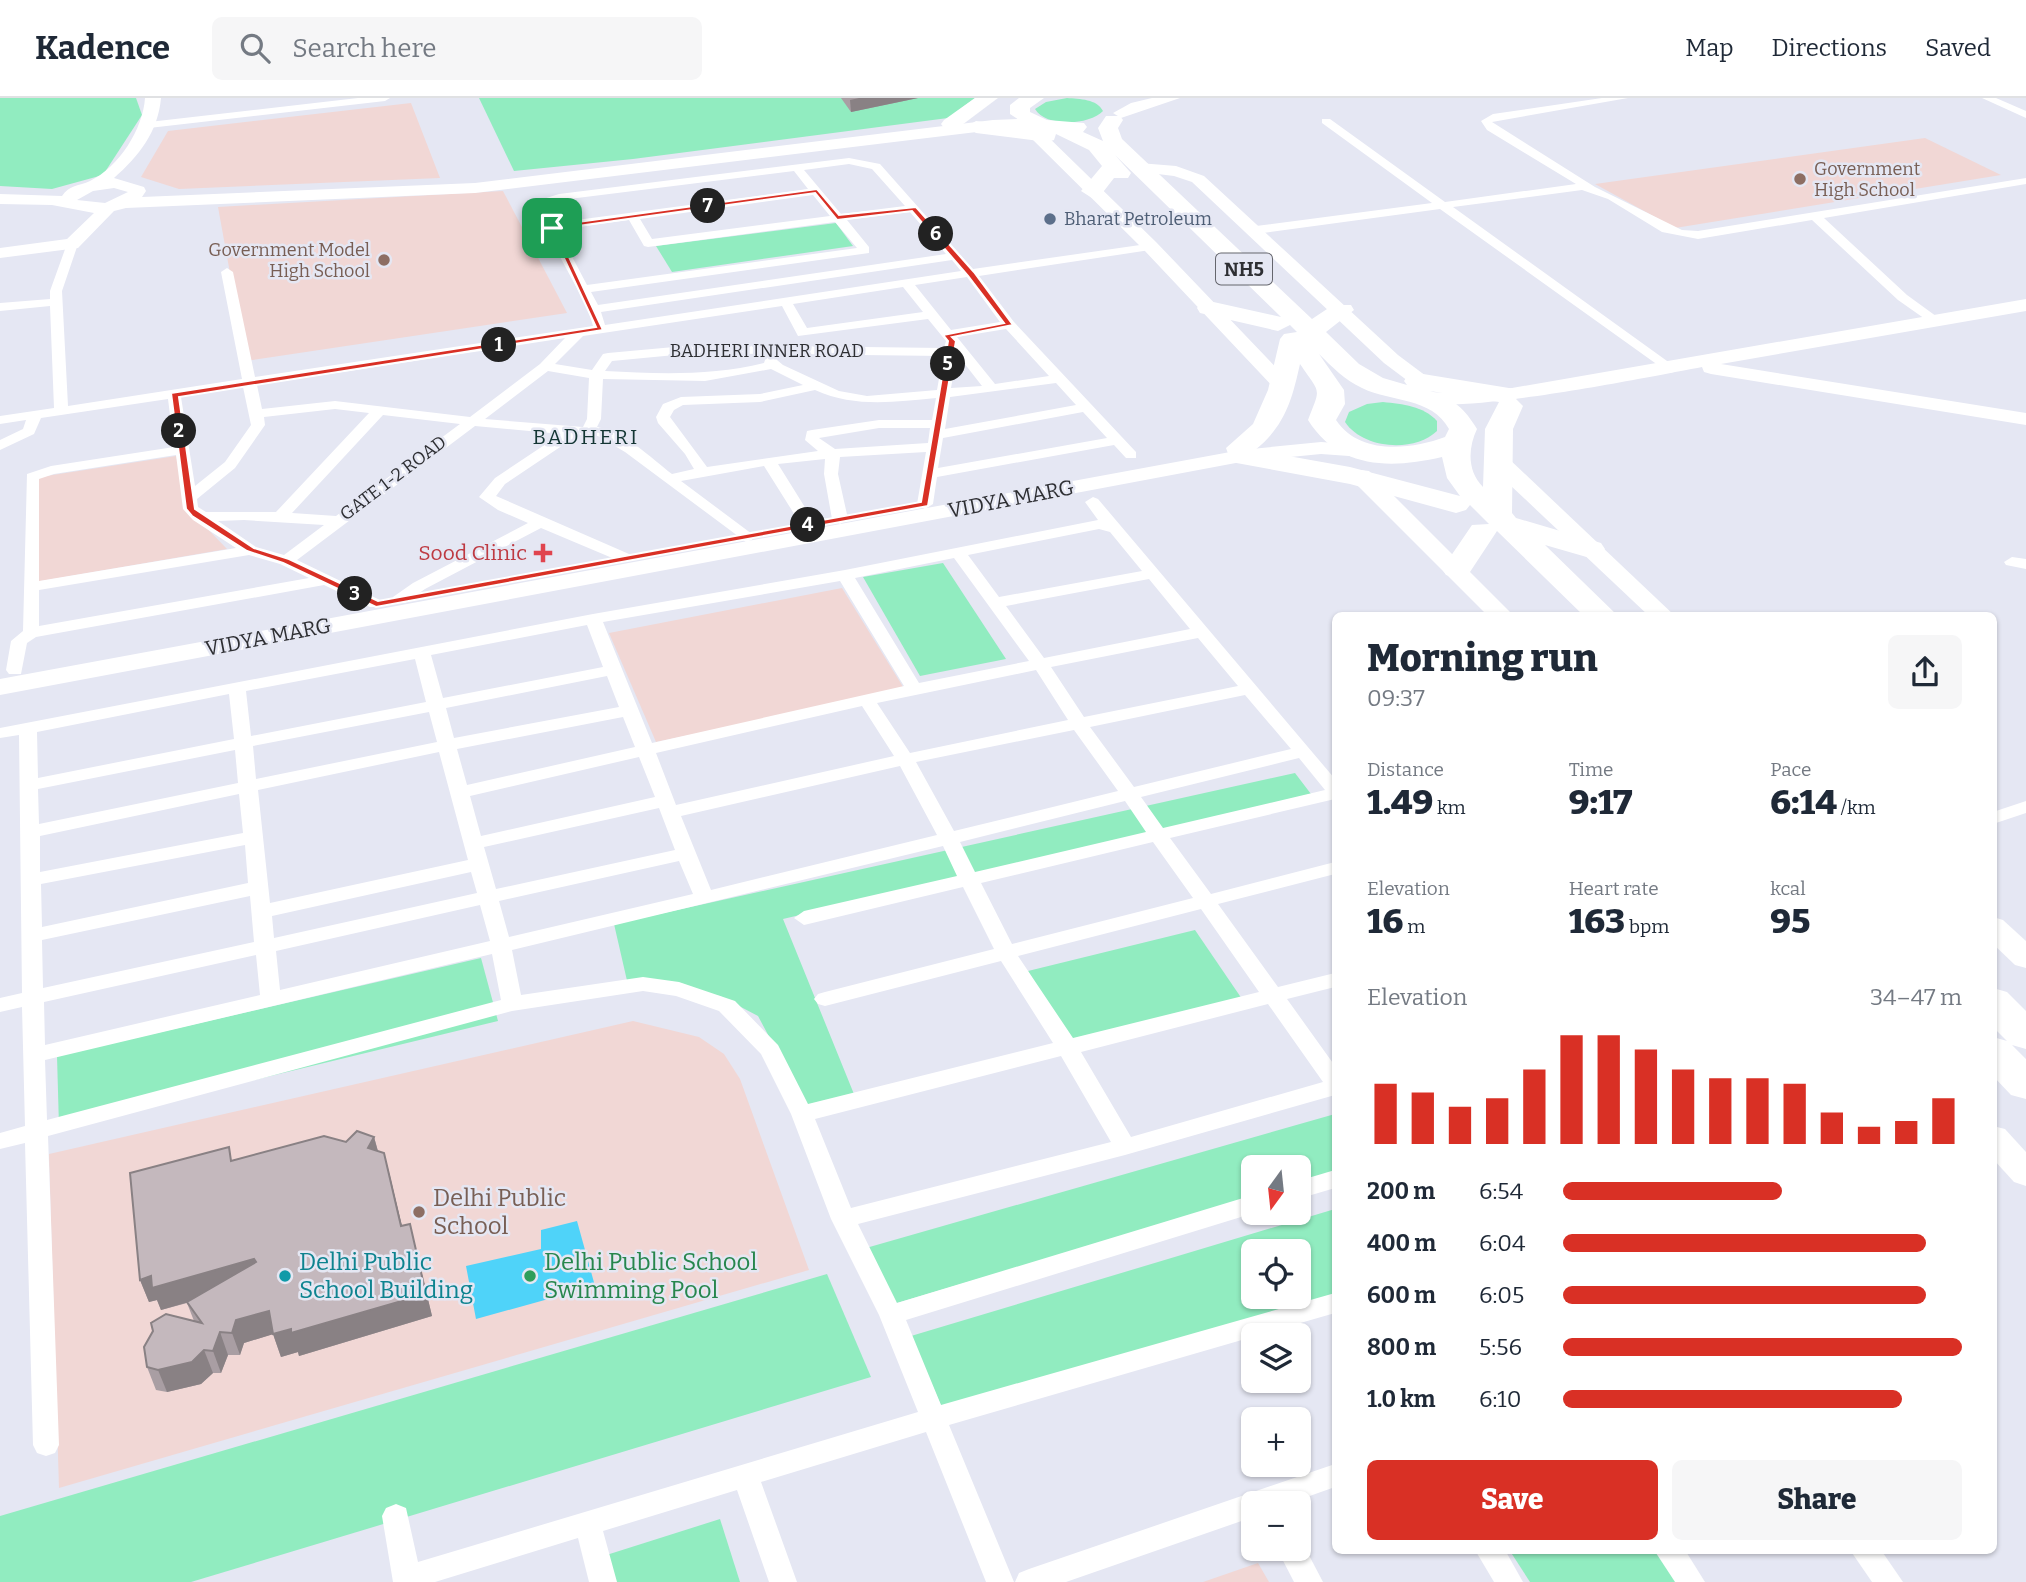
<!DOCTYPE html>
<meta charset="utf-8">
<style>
:root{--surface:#fff;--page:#f6f6f7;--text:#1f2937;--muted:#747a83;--line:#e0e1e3;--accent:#d93025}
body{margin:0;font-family:Bitter,serif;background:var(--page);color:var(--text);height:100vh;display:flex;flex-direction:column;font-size:26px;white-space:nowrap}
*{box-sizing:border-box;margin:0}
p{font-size:23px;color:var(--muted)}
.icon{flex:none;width:38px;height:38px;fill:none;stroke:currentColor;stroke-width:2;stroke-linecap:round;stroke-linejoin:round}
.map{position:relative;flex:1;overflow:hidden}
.side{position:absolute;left:1332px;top:514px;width:665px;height:942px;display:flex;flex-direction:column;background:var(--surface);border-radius:10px;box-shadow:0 2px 5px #0004}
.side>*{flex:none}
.needle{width:46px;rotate:195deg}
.tools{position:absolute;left:1241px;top:1057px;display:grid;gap:14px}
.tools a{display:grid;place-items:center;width:70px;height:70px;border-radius:10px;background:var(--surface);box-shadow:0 2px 5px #0004;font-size:35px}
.pin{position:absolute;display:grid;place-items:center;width:60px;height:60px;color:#fff;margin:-30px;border-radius:14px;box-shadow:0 4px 10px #0006}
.km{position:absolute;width:35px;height:35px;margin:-18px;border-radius:50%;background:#222;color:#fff;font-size:19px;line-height:35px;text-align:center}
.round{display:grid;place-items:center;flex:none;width:74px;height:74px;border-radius:10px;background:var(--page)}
.headline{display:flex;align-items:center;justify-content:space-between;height:119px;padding:0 35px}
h1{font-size:38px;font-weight:800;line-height:52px}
.metrics{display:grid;grid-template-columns:repeat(3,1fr);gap:10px;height:119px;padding:7px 35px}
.metrics div{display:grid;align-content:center}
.metrics b{font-size:35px;font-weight:800}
.metrics small{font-size:19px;font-weight:400}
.metrics p{font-size:19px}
.chart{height:196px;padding:14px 35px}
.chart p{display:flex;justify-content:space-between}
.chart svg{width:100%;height:126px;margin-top:7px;stroke:var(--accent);stroke-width:6}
.button{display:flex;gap:14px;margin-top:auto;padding:14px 35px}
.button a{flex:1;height:80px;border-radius:10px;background:var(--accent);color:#fff;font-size:28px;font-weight:800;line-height:80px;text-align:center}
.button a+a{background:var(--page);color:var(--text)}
ul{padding:0 35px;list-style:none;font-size:23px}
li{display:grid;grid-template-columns:112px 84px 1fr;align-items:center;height:52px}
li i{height:18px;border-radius:9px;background:var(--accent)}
header{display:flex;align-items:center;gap:42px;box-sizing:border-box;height:98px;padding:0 35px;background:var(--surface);border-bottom:2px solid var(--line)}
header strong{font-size:33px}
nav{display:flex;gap:38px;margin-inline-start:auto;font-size:24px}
.search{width:490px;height:63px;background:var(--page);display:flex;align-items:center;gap:18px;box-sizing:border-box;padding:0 24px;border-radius:10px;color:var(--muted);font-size:26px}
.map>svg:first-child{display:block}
.education{fill:#f1d7d5}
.green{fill:#91ecc0;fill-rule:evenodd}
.water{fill:#4fd3f9}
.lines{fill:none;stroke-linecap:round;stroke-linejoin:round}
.street{fill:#fff;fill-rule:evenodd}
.secondary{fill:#fff;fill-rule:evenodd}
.highway{fill:#fff;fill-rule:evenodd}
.wall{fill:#a99ea3}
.shaded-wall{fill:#898184}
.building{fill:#c4b8bd;stroke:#898184;stroke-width:2}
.route{fill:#d93025;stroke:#fff;stroke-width:2;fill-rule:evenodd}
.education-dot{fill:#8d6e63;stroke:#e5e7f3;stroke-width:2.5}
.service-dot{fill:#5c6f8a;stroke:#e5e7f3;stroke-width:2.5}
.health-dot{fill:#e0444e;stroke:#e5e7f3;stroke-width:2.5}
.culture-dot{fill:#0f9aa8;stroke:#e5e7f3;stroke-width:2.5}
.leisure-dot{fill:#2e9e5b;stroke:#e5e7f3;stroke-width:2.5}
.labels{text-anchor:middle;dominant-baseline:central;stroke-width:5;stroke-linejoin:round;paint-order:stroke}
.far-education-label{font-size:18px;fill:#785e54;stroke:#e5e7f3;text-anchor:start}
.far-service-label{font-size:18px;fill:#4e5e75;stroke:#e5e7f3;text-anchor:start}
.far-street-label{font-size:18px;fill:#2e2f33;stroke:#e5e7f3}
.shield{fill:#e5e7f3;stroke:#65666d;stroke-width:2}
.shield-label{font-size:19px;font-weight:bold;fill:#2e2f33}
.far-quarter-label{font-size:21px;letter-spacing:2px;fill:#143634;stroke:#e5e7f3}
.street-label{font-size:21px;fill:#2e2f33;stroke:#e5e7f3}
.health-label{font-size:21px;fill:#be3a42;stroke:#e5e7f3;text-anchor:end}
.near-education-label{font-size:24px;fill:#785e54;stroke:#e5e7f3;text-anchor:start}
.near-culture-label{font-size:24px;fill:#0d838f;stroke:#e5e7f3;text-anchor:start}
.near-leisure-label{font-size:24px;fill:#27864d;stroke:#e5e7f3;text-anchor:start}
</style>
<header>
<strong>Kadence</strong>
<div class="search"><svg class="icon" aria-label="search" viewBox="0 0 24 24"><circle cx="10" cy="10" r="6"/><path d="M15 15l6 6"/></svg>Search here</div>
<nav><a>Map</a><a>Directions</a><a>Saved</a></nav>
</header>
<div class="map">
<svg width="2026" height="1484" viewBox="0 0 2026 1484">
<rect width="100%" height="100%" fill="#e5e7f3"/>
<g class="education">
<path d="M411,5L440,80L179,91L141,79L168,33Z"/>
<path d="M1925,40L2001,77L1675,130L1595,86Z"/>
<path d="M503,93L567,215L246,263L218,109Z"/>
<path d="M176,358L192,415L227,451L35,484L33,380Z"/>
<path d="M842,490L905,592L656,644L609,535Z"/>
<path d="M633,923L699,939L724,956L740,981L809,1172L59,1390L49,1056Z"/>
<path d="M1258,1465L1269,1484H1203Z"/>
</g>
<g class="green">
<path d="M0,0H136L142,17L103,77L52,91L0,88Z"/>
<path d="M479,0H975L948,20L633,61L514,73Z"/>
<path d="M1067,0C1080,1 1097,1 1103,13C1090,27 1046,30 1035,11L1046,4Z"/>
<path d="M836,125L853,148L672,174L656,148Z"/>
<path d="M1383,304C1403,306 1423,308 1437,323V333C1414,355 1363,351 1345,324L1349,314L1367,306Z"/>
<path d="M943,465L1006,561L920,578L863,479Z"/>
<path d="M1295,675L1311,696L783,821L858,1006L811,1017L758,918L720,898L628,887L614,826Z"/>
<path d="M1195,832L1242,901L1069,946L1028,873Z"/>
<path d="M481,860L498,923L59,1029L57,958Z"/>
<path d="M1335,1016V1076L1299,1086L1298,1069H1253V1100L890,1207L866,1150Z"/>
<path d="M1335,1111V1197L946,1319L911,1238ZM1253,1153H1298V1199H1253Z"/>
<path d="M827,1176L871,1279L191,1484H0V1418Z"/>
<path d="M720,1421L740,1484H603L597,1460Z"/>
<path d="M1510,1453H1656L1678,1484H1530Z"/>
</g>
<path class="water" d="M577,1123L595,1188L476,1221L466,1168L541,1151V1132Z"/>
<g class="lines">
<g class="street">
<path d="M358,0H390L385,3L149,30L144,27L149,24Z"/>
<path d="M1602,0H1628L1492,24L1595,89L1682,132L1698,133L2026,80V86L1824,120L1907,197L1940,221V227L1935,228L1898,202L1812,122L1698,141L1662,134L1608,101L1582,92L1453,109L1674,268V274L1669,275L1440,111L1256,136L1250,132L1256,128L1432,105L1322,25V21H1330L1445,104L1576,86L1487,32L1481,23L1493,16Z"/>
<path d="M1982,0H1996L2026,13V20Z"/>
<path d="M849,60L880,66L973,171L1154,145L1156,148L1150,152L979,178L1014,224L1136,354V360H1126L1114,347L937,379L933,406L925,411L917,406L926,354L840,359L838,376L848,421L840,426L832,421L824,376L825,361L778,366L816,427L808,432L803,430L764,368L681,383L752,436V442L746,444L625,354L598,338L578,337L505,386L496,398L629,456V462H617L541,430L425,491L405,505H393V499L413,485L528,425L498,412L479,399L495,380L561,336L475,328L297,462L382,503V509H370L324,487L36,539L27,545L21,576H9L6,572L11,543L23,533L27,376L51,368L174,349L168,301L41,320L34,336L0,352V342L23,331L26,322L0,326V318L54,310L50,208L0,213V205L50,201V193L68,143L78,146L62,193L68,308L242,281L221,174L227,170L233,174L255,279L593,228L588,211L535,112L537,103L559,96ZM849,66L872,71L905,108L841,116L804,72ZM794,73L808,91L554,125L547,107L561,102ZM813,97L830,118L652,141L640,121ZM910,114L946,156L598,207L591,194L869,155V149L847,122ZM629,122L644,148L648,149L835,124L857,150L587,187L558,132ZM952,162L961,173L605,227L601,214ZM967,179L1000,224L951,232L915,187ZM903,189L923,214L807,230L793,206ZM782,208L798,238L928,221L946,243L944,250L696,247L608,255L603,256L592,272L555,266L583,238ZM1006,231L1049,278L995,286L957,239ZM565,240L540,266L470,319L335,303L262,311L257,287ZM696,255L767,256L764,265C711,278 659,276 605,273L612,263ZM780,256L943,258L937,292L867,298L839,293L783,267L777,262ZM957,256L982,288L951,290ZM771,271L803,287L760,296L681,299L663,306L656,319L658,325L685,356L694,371L672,376C651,360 624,333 597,329L601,321L603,281L705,283ZM548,273L589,280L587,321L583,329L485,321ZM1056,285L1076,307L945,331L950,299ZM243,289L251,327L225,364L195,388L181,299ZM815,292C855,310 894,304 936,300L932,322H879L812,332L807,333L805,342L818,353L707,369L670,319L674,312L683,307L760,304ZM335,311L369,315L276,414H206L198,409L197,401L235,370L265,327L264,319ZM1083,314L1107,340L938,370L943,340ZM383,317L460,326L336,418L292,415ZM879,330H930L928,345L835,351L819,340ZM176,357L183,411L193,422L236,450L39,483V381L54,376ZM244,422L324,427L284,457L256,449L218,423ZM249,457L280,466L309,480L39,528V492Z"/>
<path d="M1093,399L1098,401L1335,681V701L1170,740L1211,796L1335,764V776L1218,806L1278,889L1335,875V889L1287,901L1335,968V997L1125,1057L858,1126L897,1205L1253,1097L1254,1115L906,1222L941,1307L1335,1195V1215L949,1327L1014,1484H986L926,1334L761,1384L797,1484H769L737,1392L603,1433L617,1484H589L578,1440L435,1484H393L382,1418L386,1410L396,1406L406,1410L418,1464L918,1314L879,1217L831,1121L791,1016L761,956L719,913L676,898L643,893L512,913L48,1038L59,1347L55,1355L46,1358L37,1355L33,1347L25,1045L0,1051V1035L25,1028L22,909L0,914V900L22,895L19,637L0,640V630L593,516L845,472L1098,422L1085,404ZM1099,431L1110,434L1142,473L999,499L968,457ZM954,460L1029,563L919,585L855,480ZM1149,481L1190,531L1044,560L1006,508ZM840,483L904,588L652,645L603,524ZM587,527L603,569L443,600L431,557ZM1198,540L1238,588L1084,619L1051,569ZM415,561L426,604L251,638L246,593ZM1036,572L1068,622L910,655L877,605ZM607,578L619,609L454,640L446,610ZM229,596L234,641L38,680L37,634ZM1245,597L1291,651L1134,689L1090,629ZM862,608L894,658L676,707L656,655ZM429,614L437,644L256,681L253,648ZM623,619L635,649L467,687L457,651ZM1074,632L1118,693L954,733L916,664ZM235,652L238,685L39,726L38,691ZM439,654L468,762L270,805L258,692ZM639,659L655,699L481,738L470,698ZM1299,660L1325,692L1163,730L1141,699ZM900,668L937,737L711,792L681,718ZM239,696L243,735L40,774V738ZM1125,703L1146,734L975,774L960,744ZM659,710L675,752L496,791L484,749ZM1153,744L1193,800L1012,846L981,785ZM245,747L248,785L42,829L41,786ZM943,748L957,778L804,813L794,820L804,827L963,789L994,851L825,894L818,896L814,901L818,906L825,908L1001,863L1053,945L808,1006L778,947L735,903L679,884L643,879L521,897L512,852ZM679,763L693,796L509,839L499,803ZM471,774L477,795L274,840L272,818ZM250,798L254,844L43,890L42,842ZM480,807L490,843L280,892L276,853ZM1201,811L1259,894L1073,940L1018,858ZM492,856L501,902L47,1022L45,962ZM256,857L260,897L45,947L44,904ZM1268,906L1323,984L1131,1039L1081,954ZM1061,958L1111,1044L851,1110L815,1021Z"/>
<path d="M2012,459L2026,461V471L2006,467L2004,464Z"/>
<path d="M2026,703V715L1993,726V714Z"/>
<path d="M1335,1072V1090L1298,1101V1083Z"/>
<path d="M1335,1366V1389L1290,1405H1253V1419L1066,1484H1015L1019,1475L1029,1471Z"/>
<path d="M1298,1441L1301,1442L1323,1484H1294L1277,1451H1298Z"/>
<path d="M1475,1452H1505L1523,1484H1494Z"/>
<path d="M1654,1452H1685L1705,1484H1675Z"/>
<path d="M1850,1452H1881L1903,1484H1872Z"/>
</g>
<g class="secondary">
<path d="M145,0H161C158,34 139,58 114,80L144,89L146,93L142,99L475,85L993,22L1040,20L1048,25L1040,30L993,32L475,95L126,110L114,113L78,150L0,160V150L67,141L94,115L52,107L0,106V96L62,98C69,87 79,88 90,83C119,69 143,31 145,0ZM114,90L128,94L105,105L77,102L93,93Z"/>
<path d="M1152,0H1180L1121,20L1113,15L1131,5Z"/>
<path d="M1036,31L1042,33L1156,144L1289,283L1292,287L1289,291H1275L1144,152L1030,39L1028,36Z"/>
<path d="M1139,65L1176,68L1204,78L1398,257L1430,281L1433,285L1430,289H1416L1384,265L1192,84L1174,78L1133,73L1131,70Z"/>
<path d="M2026,201V213L1721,266L2026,315V327L1711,276L1704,274L1702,269C1664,276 1430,324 1413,300L1423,294L1463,295L1512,290Z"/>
<path d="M1321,344L1363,347L1374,353L1363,359L1321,356L1241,364L0,597V581L1241,352Z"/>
<path d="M1499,358L1507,359L1675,518H1649L1491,369L1488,364Z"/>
<path d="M1361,372L1369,373L1514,518H1488L1353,383L1350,378L1353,373Z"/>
<path d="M1993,819L2003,822L2026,843V870L2015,867L1993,846Z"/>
<path d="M1993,1028L2005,1031L2026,1054V1088L2014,1084L1993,1061Z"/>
</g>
<g class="highway">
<path d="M975,0H998L958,30H944L941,26L944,22Z"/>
<path d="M1019,0H1044L1030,10V14L1047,22L1084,25L1087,29L1083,34L1103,43L1098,30L1106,18H1120L1123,22L1118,30L1122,41L1312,221L1333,207H1351L1354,212L1326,234L1359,266L1383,280L1407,287L1404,283L1408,277L1417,275L1515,291L1519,297L1516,301L1523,308L1513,331L1512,415L1516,420L1601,445L1605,451L1601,457L1590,460L1545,447L1618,518H1584L1497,433L1468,477L1457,480L1446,477L1442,471L1472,427L1489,426L1470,407L1466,412L1456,415L1350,386L1231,364L1226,350L1253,326L1268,292L1280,241L1284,236L1297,234L1290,227L1278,233L1200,215L1197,210L1200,205L1209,203L1281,219L1115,57L1131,75L1128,80H1114L1100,98L1092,100L1081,93L1102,68L1089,52L1056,36L1054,42L1047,44L976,35L966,29L976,23L1031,30L1010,16V7ZM1319,256C1332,269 1345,282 1362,290C1390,304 1432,299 1449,331L1445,339C1410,352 1359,357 1336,322L1345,306L1344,292ZM1300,266C1321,297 1321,288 1308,322C1339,371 1390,371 1442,359L1447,380L1460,398L1350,369L1255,352C1285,328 1292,302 1300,266ZM1430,293L1499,304L1485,331L1483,389C1467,373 1468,350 1477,331C1465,311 1453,300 1430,293Z"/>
<path d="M1993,890L2007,894L2026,913V951L2012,947L2026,961V1001L2011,997L1993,978V939L2007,943L1993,929Z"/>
</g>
</g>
<g class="wall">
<path d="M841,0H918L851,14Z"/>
<path d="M374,1039L378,1053L384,1055L402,1128L410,1126L432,1218L299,1258L298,1254L281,1259L273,1236L244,1245L240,1257H228L221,1275H213L201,1286L167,1294L156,1292L147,1269L194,1223L187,1205L161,1212L157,1202L149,1204L140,1182L233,1062Z"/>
</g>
<g class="shaded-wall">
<path d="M859,0H918L851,14L850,2Z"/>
<path d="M374,1039L380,1061L368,1050Z"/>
<path d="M384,1055L390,1078L407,1150L401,1128Z"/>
<path d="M410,1126L432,1218L299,1258L298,1254L281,1259L273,1236Z"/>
<path d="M254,1161L262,1183L161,1212L157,1202L149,1204L140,1182L151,1178Z"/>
<path d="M269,1213L277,1235L244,1245L240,1257L232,1235L236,1222Z"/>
<path d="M220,1234L228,1257L221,1275L213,1253Z"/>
<path d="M204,1252L213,1275L201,1286L167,1294L158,1272Z"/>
</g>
<path class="building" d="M357,1033L374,1039L368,1050L384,1055L401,1128L410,1126L426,1196L291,1235V1231L273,1236L269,1213L236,1222L232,1235L220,1234L213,1253L204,1252L192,1264L158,1272L147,1269L144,1249L153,1233L151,1225L166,1216L202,1225L187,1204L256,1164L254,1161L152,1190L151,1178L140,1182L130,1075L229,1049L231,1063L324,1038L346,1044Z"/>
<path class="route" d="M817,91L839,117L916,109L974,174L1013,227L952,239L956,243L928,408L376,509L283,465L247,453L192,418L186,411L171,295L596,229L549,128ZM815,95L837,122L912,113L968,178L1004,225L943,237L948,243L921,404L378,503L289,461L254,450L195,411L179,299L603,232L556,131Z"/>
<g class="education-dot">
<circle cx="1800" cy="81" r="7"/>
<circle cx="384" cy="162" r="7"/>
<circle cx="419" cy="1114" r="7"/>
</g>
<circle class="service-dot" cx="1050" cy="121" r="7"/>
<path class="health-dot" d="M539.5 444.5h7v7h7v7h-7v7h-7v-7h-7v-7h7z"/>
<circle class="culture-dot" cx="285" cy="1178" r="7"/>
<circle class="leisure-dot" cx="530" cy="1178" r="7"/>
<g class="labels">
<g class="far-education-label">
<text x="1814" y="71">Government<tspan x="1814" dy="21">High School</tspan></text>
<text x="370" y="152" text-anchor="end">Government Model<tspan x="370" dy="21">High School</tspan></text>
</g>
<g class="far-service-label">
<text x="1064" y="121">Bharat Petroleum</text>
</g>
<g class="far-street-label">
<text x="767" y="253">BADHERI INNER ROAD</text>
<text transform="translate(393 380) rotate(-37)">GATE 1-2 ROAD</text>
</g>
<rect class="shield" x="1216" y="155.5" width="56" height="31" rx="5"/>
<g class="shield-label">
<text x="1244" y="171">NH5</text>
</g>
<g class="far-quarter-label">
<text x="586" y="339">BADHERI</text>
</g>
<g class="street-label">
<text transform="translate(1011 401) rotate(-11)">VIDYA MARG</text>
<text transform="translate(268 539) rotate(-11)">VIDYA MARG</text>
</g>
<g class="health-label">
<text x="527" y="455">Sood Clinic</text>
</g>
<g class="near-education-label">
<text x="433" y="1100">Delhi Public<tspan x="433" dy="28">School</tspan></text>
</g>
<g class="near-culture-label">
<text x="299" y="1164">Delhi Public<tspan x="299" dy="28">School Building</tspan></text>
</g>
<g class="near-leisure-label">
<text x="544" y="1164">Delhi Public School<tspan x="544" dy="28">Swimming Pool</tspan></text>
</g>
</g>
</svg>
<div class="tools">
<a><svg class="needle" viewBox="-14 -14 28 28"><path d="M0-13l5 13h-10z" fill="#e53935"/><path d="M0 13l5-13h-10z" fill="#747a83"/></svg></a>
<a><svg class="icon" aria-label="locate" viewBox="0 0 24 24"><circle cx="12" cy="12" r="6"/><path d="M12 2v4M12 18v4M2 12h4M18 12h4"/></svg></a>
<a><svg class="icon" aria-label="layers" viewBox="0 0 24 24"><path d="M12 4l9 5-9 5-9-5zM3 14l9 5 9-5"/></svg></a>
<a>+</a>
<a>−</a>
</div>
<div class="pin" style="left:552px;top:130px;background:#1e9e55"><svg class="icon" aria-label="arrive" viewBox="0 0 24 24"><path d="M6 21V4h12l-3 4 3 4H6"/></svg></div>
<b class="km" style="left:499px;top:247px">1</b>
<b class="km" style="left:179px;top:333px">2</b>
<b class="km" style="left:355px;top:496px">3</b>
<b class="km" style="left:808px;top:427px">4</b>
<b class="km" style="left:948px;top:266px">5</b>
<b class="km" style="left:936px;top:136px">6</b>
<b class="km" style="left:708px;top:108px">7</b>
<section class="side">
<div class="headline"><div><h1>Morning run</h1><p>09:37</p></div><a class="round"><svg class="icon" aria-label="share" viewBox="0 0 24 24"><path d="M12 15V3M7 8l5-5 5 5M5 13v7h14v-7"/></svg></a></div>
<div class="metrics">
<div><p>Distance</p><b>1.49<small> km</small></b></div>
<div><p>Time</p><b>9:17</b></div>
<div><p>Pace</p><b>6:14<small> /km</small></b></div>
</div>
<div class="metrics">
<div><p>Elevation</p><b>16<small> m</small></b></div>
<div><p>Heart rate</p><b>163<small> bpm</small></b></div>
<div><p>kcal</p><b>95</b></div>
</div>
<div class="chart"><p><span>Elevation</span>34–47 m</p>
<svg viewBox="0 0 160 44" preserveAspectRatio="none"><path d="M5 44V23M15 44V26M25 44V31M35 44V28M45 44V18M55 44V6M65 44V6M75 44V11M85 44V18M95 44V21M105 44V21M115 44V23M125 44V33M135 44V38M145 44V36M155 44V28"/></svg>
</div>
<ul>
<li><b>200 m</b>6:54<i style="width:55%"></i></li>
<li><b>400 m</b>6:04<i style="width:91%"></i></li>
<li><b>600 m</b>6:05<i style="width:91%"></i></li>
<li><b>800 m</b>5:56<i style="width:100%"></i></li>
<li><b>1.0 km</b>6:10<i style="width:85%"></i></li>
</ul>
<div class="button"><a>Save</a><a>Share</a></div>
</section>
</div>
